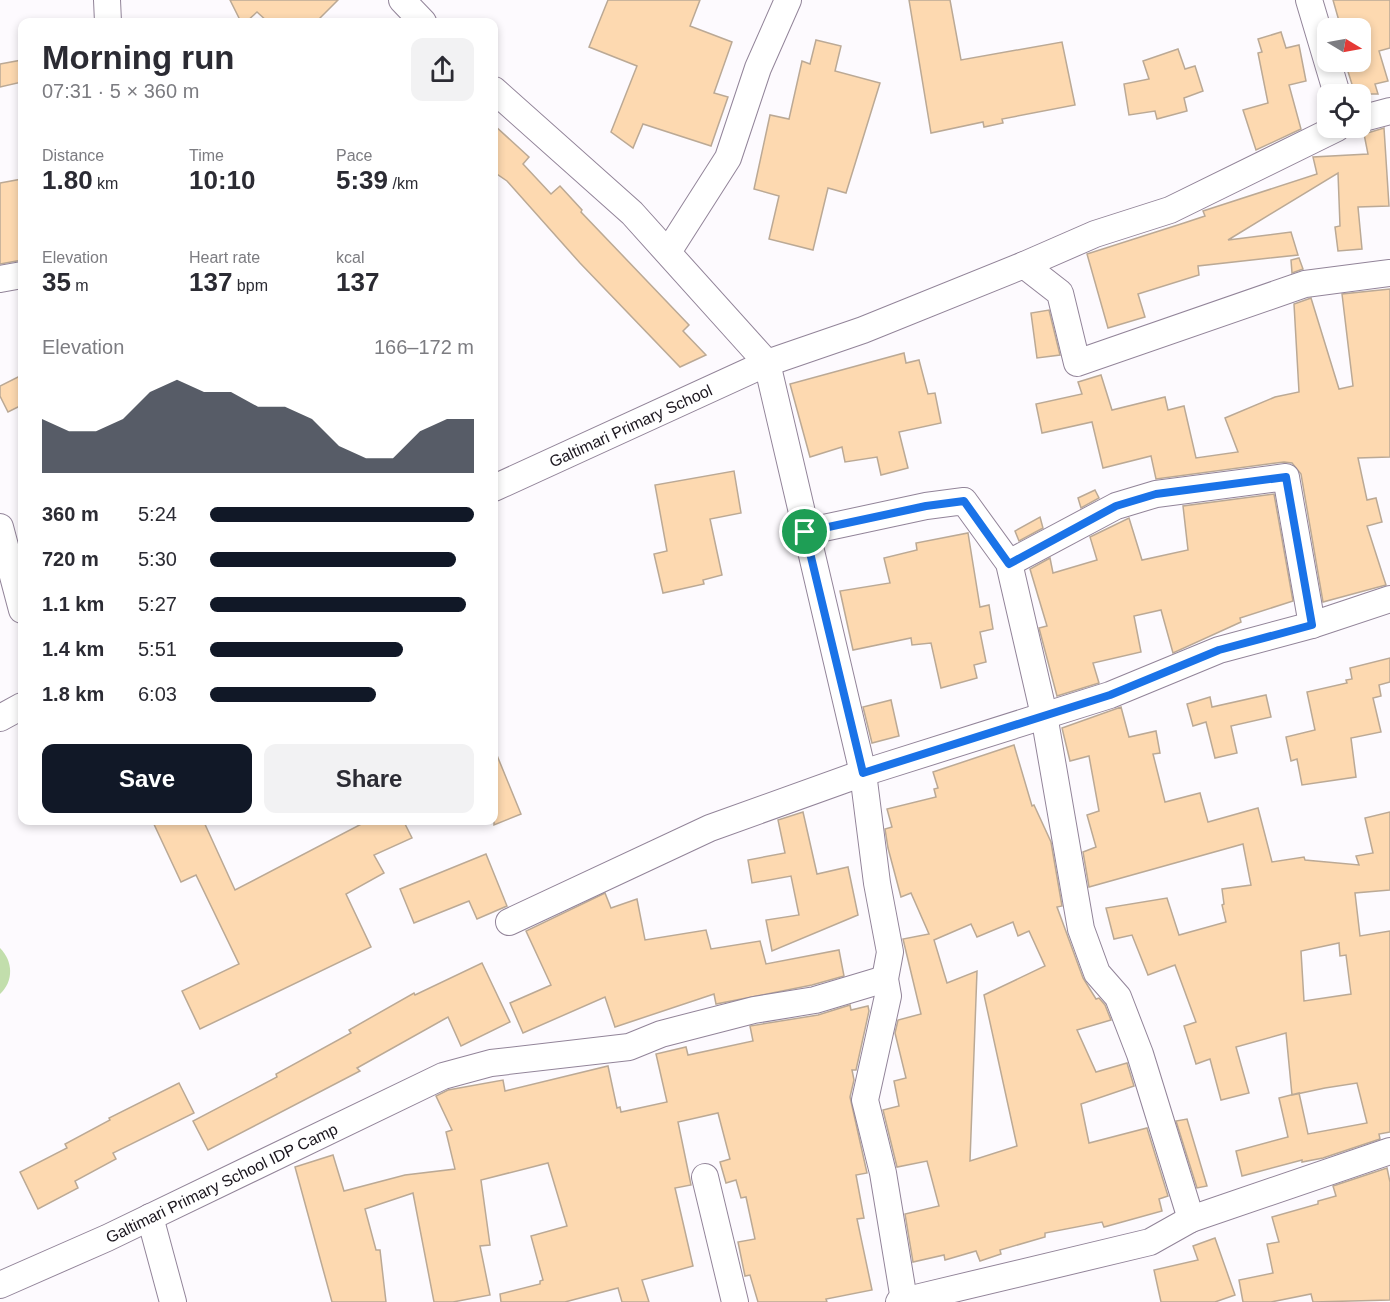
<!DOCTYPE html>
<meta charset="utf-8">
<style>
:root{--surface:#fff;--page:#f2f2f3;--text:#2b2b33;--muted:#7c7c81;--accent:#111827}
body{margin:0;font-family:Arial,sans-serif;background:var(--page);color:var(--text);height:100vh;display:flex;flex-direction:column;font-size:22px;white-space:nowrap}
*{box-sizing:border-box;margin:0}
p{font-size:20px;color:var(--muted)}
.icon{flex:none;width:33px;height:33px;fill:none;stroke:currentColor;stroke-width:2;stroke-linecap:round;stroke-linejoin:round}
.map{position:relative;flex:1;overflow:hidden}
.details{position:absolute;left:18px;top:18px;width:480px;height:807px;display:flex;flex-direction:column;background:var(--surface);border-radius:12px;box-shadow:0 3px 9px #0003}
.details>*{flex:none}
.needle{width:39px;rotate:100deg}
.controls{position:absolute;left:1317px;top:18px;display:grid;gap:12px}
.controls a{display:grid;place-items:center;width:54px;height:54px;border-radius:12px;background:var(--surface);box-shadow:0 3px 9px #0003;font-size:30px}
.pin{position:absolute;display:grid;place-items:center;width:51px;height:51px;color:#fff;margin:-26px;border:3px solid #fff;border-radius:50%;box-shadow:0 2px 6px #0007}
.round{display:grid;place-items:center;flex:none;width:63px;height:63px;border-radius:12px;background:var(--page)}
.head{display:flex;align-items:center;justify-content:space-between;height:102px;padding:0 24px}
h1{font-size:33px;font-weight:600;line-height:45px}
.stats{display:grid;grid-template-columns:repeat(3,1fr);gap:9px;height:102px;padding:6px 24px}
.stats div{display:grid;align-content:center}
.stats b{font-size:26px;font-weight:600}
.stats small{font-size:16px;font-weight:400}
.stats p{font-size:16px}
.chart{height:168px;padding:12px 24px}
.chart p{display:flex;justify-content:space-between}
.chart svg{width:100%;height:108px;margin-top:6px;fill:var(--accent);opacity:.7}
.button{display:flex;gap:12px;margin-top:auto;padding:12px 24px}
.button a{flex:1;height:69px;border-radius:12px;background:var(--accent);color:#fff;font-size:24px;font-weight:600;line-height:69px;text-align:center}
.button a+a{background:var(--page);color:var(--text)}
ul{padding:0 24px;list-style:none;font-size:20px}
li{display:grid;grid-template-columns:96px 72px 1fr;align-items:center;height:45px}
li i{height:15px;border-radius:8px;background:var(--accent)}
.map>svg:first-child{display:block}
.green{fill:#c2deac}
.building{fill:#fdd9b0;stroke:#bba995;stroke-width:1.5;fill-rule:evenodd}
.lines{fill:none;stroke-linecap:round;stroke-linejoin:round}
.minor-casing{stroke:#928499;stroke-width:28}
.minor{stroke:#fff;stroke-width:26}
.route-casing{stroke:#fff;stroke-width:12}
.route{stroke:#1a73e8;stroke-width:8}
.labels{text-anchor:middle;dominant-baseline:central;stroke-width:6;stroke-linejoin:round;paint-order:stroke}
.street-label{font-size:16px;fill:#1a151d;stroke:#fff}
</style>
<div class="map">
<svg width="1390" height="1302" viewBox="0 0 1390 1302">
<rect width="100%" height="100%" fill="#fdfafe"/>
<path class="green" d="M0,948C13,961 14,981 0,994Z"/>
<g class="building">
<path d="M230,0H338L316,22H268L257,12L246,22H241Z"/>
<path d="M608,0H700L690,26L732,42L714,93L728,97L711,146L643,124L633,148L611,132L637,66L589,47Z"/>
<path d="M909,0H950L961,60L1062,42L1075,105L1002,119L1003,123L984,127L983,122L931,133Z"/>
<path d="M1333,0H1390V48L1379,51L1388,81L1375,84L1378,94H1355L1345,62H1360V28H1341Z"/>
<path d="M1281,32L1286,48L1299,45L1306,81L1289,85L1301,129L1256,150L1243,110L1268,103L1258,53L1262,52L1258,39Z"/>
<path d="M816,40L841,46L835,71L880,83L846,193L828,188L813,250L769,239L779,196L754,189L770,115L789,119L802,61L810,64Z"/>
<path d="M1178,49L1185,69L1195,66L1203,91L1184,98L1187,111L1157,119L1155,111L1129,115L1124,84L1149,79L1143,61Z"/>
<path d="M22,60V82L0,87V64Z"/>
<path d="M494,125L529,157L523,164L551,194L560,186L582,210L581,212L689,325L683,331L706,355L680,367L580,263L507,181L494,172Z"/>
<path d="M1384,128L1389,206L1358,207L1362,249L1338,251L1335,227L1340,226L1338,173L1228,240L1291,232L1298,255L1198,266L1199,275L1138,294L1145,317L1108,328L1087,254L1184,223L1205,216L1203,211L1317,174L1313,157L1368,154L1364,134Z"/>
<path d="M22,179V260L0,264V183Z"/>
<path d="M1299,258L1303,269L1292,273L1291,260Z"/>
<path d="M1390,289V457L1358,458L1367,500L1376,498L1382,522L1367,526L1386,585L1323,602L1301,474L1292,463L1284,462L1156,479L1151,456L1103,468L1092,422L1042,433L1036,404L1082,394L1078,382L1101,375L1112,410L1165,397L1168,410L1184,406L1196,458L1238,452L1225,418L1275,397L1299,392L1294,304L1311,298L1339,389L1353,386L1342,294Z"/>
<path d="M1049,310L1060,355L1037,358L1031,313Z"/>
<path d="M904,353L906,363L919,360L928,394L935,393L941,423L899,432L908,468L881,475L877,457L845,462L842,447L810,457L790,384Z"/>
<path d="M22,375V405L8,412L0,396V386Z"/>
<path d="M734,471L741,513L710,519L722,575L703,580L704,584L663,593L654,554L667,551L655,485Z"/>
<path d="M1095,490L1099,498L1081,508L1078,498Z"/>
<path d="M1274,494L1293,601L1240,618L1241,622L1173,653L1161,610L1134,616L1141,652L1093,663L1099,683L1057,696L1039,628L1047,626L1030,569L1050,558L1053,573L1097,560L1090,537L1129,518L1142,560L1188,550L1183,506Z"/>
<path d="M1040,517L1043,528L1019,541L1015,531Z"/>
<path d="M968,533L980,607L989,605L993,629L980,632L986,662L974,665L977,678L941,688L931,643L912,645L911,638L853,650L840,591L890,583L884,558L917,550L916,543Z"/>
<path d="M1390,658V682L1379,685L1381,696L1373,698L1381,732L1351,738L1356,777L1302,785L1297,759L1291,761L1286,737L1315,730L1307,692L1347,683L1346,680L1352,679L1350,668Z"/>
<path d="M1266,695L1271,717L1231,726L1237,753L1215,758L1206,722L1193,726L1187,704L1210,697L1212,707Z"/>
<path d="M891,700L899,736L872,743L863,707Z"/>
<path d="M1121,707L1129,737L1156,731L1160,753L1153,754L1165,802L1200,793L1208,822L1258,808L1272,862L1304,857L1305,860L1359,865L1356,856L1373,853L1365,818L1390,812V890L1355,893L1360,936L1390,931V1132L1379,1134L1380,1139L1323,1158L1302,1162V1160L1242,1176L1236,1151L1288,1137L1279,1098L1299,1093L1308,1134L1367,1123L1357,1083L1325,1088L1292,1095L1286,1033L1236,1047L1249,1093L1221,1100L1210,1059L1196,1064L1184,1026L1196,1022L1175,965L1148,975L1132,935L1114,939L1106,908L1167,898L1179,935L1226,922L1222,905L1224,904L1222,889L1251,885L1243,844L1089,887L1083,852L1096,847L1087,815L1099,811L1089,756L1070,761L1062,728ZM1339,943L1340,956L1346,955L1351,994L1304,1001L1301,951Z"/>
<path d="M1014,745L1032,806L1034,805L1051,842L1062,906L1057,907L1083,978L1096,999L1099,998L1105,1005L1111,1020L1077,1030L1096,1072L1127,1063L1134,1086L1081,1104L1089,1143L1147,1128L1168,1196L1159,1199L1162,1211L1104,1227L1102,1222L1045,1233V1237L1000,1250L1001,1254L980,1261L976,1251L945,1260L944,1255L913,1262L905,1214L939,1206L927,1161L897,1167L883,1110L899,1106L894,1081L906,1078L895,1033L898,1020L921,1014L903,939L929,934L911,893L901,897L888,848L885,829L892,827L887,809L936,797L934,789L938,788L933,772ZM1013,922L1018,936L1029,931L1045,966L984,995L1017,1146L970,1161L977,971L947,983L934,940L971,924L977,937Z"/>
<path d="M494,748L521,814L494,825Z"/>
<path d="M803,812L817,874L848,867L858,915L772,951L766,920L799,915L791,876L752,883L748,860L785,853L778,820Z"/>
<path d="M152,820H203L235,890L369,820H403L412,838L374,855L384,873L346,894L371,947L200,1029L182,991L239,964L196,875L181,882Z"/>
<path d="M486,854L507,906L477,919L469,901L414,923L400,889Z"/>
<path d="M605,893L611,908L637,899L645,940L706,930L711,949L760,941L766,964L839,950L844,976L812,985L716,1004L714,994L615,1027L605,997L523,1033L510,1003L551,985L526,931Z"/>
<path d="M482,963L510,1022L461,1046L448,1017L357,1068L360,1071L208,1150L193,1121L277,1077L276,1074L351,1033L349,1030L414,993L415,995Z"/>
<path d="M850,1005L851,1010L868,1006L869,1011L856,1070H852L854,1080L850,1097L867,1173L856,1175L864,1218L857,1219L872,1290L826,1299L827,1302H758L750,1275L745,1276L738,1242L755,1239L746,1197L741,1198L736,1180L726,1183L720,1162L730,1159L718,1113L678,1122L691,1185L675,1188L693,1266L642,1280L649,1302H622L618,1288L565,1302H501L500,1294L540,1284V1281L543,1280L531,1236L567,1226L548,1163L481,1180L490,1245L480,1246L490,1295L453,1302H434L413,1193L365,1209L376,1250H380L386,1302H332L295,1167L333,1155L344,1191L405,1175L455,1169L446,1132L452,1130L436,1096L448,1090L503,1080L505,1091L608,1066L617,1108L620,1107L621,1112L667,1102L656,1054L686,1047L688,1055L753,1041L750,1026L818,1015Z"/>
<path d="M179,1083L194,1113L113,1153L116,1159L75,1181L78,1188L38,1209L20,1172L67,1148L65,1144L110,1120L109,1118Z"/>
<path d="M1187,1119L1207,1186L1197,1188L1176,1121Z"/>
<path d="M1387,1168L1390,1182V1300L1313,1302L1311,1294L1271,1302H1243L1239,1280L1273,1273L1267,1244L1279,1242L1272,1217L1318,1204V1201L1336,1196L1333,1186Z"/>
<path d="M1215,1238L1235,1295L1215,1302H1161L1154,1270L1198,1260L1193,1246Z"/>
</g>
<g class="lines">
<g class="minor-casing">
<g id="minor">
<path d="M107,0L108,22"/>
<path d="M402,0L423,22"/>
<path d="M1309,0L1337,94"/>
<path d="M494,90L632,213L767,363L863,773L877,883L890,952L885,979L888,996L865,1100L883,1173L904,1300"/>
<path d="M1360,119L1390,111"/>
<path d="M668,252L728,158L758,68L788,0"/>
<path d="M1024,265L1095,234L1170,210L1337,128"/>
<path d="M0,279L22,275"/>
<path id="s1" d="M494,488L767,363L863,330L1024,265L1060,293L1077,363L1305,284L1390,273"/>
<path d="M0,527L22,610"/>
<path d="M805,532L926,506L964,501L1009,563L1044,715L1081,929L1097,973L1118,997L1140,1054L1191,1219"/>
<path d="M1009,563L1116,506L1156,494L1286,477L1312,625"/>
<path d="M0,718L22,706"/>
<path d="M509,922L710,828L863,773L1110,695L1219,650L1312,625L1390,599"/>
<path d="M705,1177L735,1302"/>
<path d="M150,1217L173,1302"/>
<path id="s2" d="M0,1285L107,1238L443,1076L491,1063L629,1047L661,1034L754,1010L815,1000L885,979"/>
<path d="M899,1302L1150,1242L1191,1219L1390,1151"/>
</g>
</g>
<use href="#minor" class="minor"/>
</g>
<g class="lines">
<g class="route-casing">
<path id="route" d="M1286,477L1312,625L1219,650L1110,695L863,773L805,532L926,506L964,501L1009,564L1116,506L1156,494Z"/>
</g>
<use href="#route" class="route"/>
</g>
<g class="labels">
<g class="street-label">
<text stroke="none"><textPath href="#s1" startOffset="150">Galtimari Primary School</textPath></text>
<text stroke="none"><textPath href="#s2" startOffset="244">Galtimari Primary School IDP Camp</textPath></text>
</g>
</g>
</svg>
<div class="controls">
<a><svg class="needle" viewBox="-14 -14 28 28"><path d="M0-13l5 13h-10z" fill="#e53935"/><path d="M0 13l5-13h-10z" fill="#7c7c81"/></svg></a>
<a><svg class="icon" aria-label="locate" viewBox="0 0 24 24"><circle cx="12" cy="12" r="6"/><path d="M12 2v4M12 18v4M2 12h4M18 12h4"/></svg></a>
</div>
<div class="pin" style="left:805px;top:532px;background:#1e9e55"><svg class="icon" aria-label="arrive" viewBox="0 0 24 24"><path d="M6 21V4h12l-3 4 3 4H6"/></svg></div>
<section class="details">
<div class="head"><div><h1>Morning run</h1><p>07:31 · 5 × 360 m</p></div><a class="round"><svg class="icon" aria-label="share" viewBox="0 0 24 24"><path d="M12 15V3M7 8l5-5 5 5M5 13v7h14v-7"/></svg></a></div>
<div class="stats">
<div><p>Distance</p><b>1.80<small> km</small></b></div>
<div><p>Time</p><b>10:10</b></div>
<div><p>Pace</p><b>5:39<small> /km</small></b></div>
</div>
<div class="stats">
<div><p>Elevation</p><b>35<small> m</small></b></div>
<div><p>Heart rate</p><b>137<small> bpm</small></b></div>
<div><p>kcal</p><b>137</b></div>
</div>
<div class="chart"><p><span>Elevation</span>166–172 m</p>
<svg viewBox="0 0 160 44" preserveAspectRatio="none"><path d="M0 44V22L10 27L20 27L30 22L40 11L50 6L60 11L70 11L80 17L90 17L100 22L110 33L120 38L130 38L140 27L150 22L160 22V44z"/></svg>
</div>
<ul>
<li><b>360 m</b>5:24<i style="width:100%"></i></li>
<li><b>720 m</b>5:30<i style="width:93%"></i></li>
<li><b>1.1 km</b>5:27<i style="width:97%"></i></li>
<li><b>1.4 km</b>5:51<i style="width:73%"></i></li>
<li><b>1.8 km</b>6:03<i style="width:63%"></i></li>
</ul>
<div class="button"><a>Save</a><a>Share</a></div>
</section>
</div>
